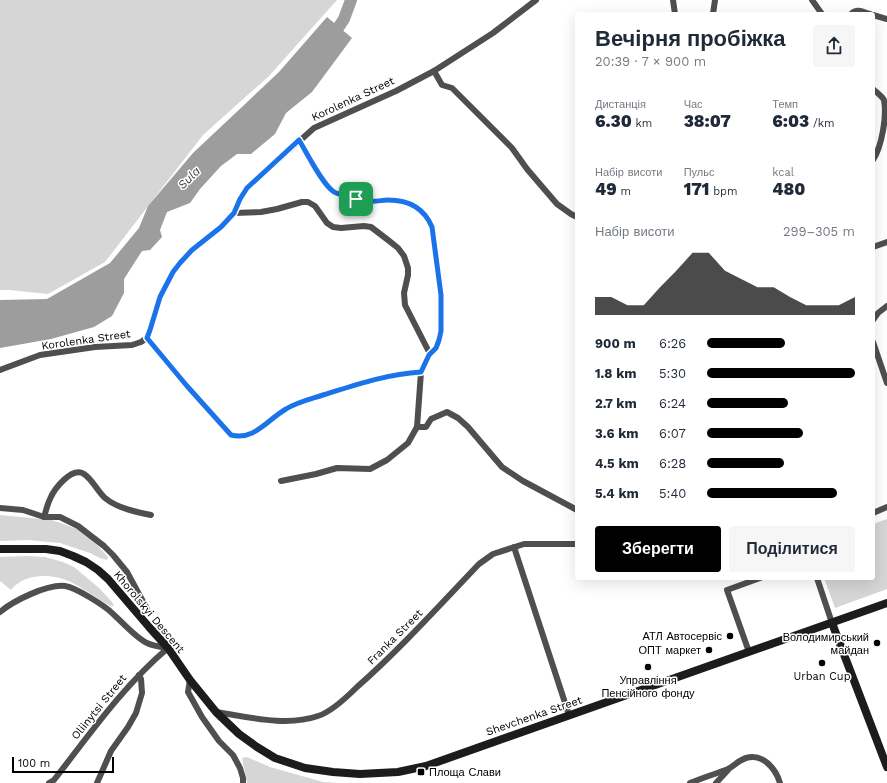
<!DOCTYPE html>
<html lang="uk">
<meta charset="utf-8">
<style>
:root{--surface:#fff;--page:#f6f6f7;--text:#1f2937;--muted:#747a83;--accent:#000}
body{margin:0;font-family:"Work Sans",sans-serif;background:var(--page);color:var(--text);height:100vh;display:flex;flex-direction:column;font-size:15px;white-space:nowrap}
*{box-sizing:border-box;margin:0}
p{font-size:13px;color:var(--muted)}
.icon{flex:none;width:22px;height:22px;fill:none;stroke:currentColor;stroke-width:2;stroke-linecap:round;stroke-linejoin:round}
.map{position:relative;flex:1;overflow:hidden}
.details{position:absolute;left:575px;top:12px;width:300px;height:568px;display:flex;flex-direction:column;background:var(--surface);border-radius:4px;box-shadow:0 4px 16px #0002}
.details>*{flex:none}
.scale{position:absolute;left:12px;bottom:10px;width:102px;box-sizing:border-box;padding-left:4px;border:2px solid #000;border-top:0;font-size:11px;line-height:14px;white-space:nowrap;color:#000;-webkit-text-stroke:3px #fff;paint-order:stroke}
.pin{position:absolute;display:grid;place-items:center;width:34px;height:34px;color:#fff;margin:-17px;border-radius:8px;box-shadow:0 2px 6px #0006}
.round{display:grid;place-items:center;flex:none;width:42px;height:42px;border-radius:4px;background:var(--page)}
.overview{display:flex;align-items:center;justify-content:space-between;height:68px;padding:0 20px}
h1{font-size:22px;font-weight:800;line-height:30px}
.figures{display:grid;grid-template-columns:repeat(3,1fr);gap:6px;height:68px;padding:4px 20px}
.figures div{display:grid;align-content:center}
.figures b{font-size:17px;font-weight:800}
.figures small{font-size:11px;font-weight:400}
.figures p{font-size:11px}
.chart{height:112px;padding:8px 20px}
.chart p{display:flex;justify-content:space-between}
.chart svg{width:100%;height:72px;margin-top:4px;fill:var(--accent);opacity:.7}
.button{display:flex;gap:8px;margin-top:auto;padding:8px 20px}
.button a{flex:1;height:46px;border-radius:4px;background:var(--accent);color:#fff;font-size:16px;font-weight:800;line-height:46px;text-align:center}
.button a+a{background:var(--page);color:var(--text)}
ul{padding:0 20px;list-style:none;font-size:13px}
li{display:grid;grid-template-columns:64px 48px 1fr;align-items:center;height:30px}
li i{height:10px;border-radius:5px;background:var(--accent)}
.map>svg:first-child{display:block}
.green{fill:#d6d6d6}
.water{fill:#9d9d9d}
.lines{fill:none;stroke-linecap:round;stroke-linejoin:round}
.river{stroke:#9d9d9d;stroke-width:12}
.minor{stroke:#4f4f4f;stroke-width:6}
.secondary{stroke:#1c1c1c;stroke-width:8}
.route-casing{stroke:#fff;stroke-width:8}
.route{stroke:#1a73e8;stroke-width:5}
.poi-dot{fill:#000;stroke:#fff;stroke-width:1.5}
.labels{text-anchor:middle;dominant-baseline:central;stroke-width:3;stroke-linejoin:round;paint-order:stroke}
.street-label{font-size:11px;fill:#000;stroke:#fff}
.poi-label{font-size:11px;fill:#000;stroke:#fff;text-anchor:end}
.water-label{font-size:12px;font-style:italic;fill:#3e3e3e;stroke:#fff}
</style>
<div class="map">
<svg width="887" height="783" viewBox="0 0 887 783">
<rect width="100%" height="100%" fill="#fff"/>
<g class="green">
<path d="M0,0H337L269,76L203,135L105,262L48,294L10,290H0Z"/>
<path d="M0,515L52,520L77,529L95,543L108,557L107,560L100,558L90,553L60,543L28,540L0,541Z"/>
<path d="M887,519V589L835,608L824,578H873V524Z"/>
<path d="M26,556L45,557L63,562L74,567L99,588L112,602L114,606H110C97,598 84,589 71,582C52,573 24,573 11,590L0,581V557Z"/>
<path d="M247,757L270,767L323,782L341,783H247L242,758Z"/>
</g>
<path class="water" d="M327,17L352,38L312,92L286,113L275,134L251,154H237L221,166L200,189L190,203L167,212L160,230L162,237L150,250L142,251L124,279V293L112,316L94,327L51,339L0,348V300L47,299L110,263L139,228L148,206L193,153L279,72Z"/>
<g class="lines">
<path class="river" d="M330,40L344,19L351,0"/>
<g class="minor">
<path d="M673,0L675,14"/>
<path d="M812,0L822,14"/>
<path d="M713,14L715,0"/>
<path d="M851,14C857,8 863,12 870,14"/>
<path d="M873,15L887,19"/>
<path d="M434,71L442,85L452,88L512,148L527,169L557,204L571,214L577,217"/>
<path d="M873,89C876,92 882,96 884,100C887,116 882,146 873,160"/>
<path d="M299,140C307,153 322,184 334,192C337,194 342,194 345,196C353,198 361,201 369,201C376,202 382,200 388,200C409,200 424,208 432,227L441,295V331L439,340L436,348L429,355L421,372L417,427H426L431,419L447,412L458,418L468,427L502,467L523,481L577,510"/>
<path d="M234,213L261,212L277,209L302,202H308L315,206L327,223L333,227L341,228L364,226L371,227L388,240L398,248L404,256L408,268V275L404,293L405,305L430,354"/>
<path d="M873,247L887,242"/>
<path d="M873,320L878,313L887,306"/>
<path d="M147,338L187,386L231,435C255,441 267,419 286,409C297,402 311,399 323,395C355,384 387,374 421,372"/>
<path d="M873,342L887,383"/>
<path d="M0,370L40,355L95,347L132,345L141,342L147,338L150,330L160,297L173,272L180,263L193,249L221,227L234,213L240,199L247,188L314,128L396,91L434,71L493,33L536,0"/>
<path d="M281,481L316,474L337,468L370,469L387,460L408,443L417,427"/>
<path d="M0,508L23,510L44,517H60L78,526L104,546L113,555L127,572L147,609"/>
<path d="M873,513L887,507"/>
<path d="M44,517C46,511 47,505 50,499C54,489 72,466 84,474C93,480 97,491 105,498C117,508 136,512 151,515"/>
<path d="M514,547L569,715"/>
<path d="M817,578L832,623"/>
<path d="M0,612C13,601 47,584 65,586C75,587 105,606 112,613C121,621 137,639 147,643C153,646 161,647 168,648"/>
<path d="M749,652L727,590L760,578"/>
<path d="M190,680L188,692L202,717L219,741L233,755L240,768L243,778V783"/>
<path d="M216,712C249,717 286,727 318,716C331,712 347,697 357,687C400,649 439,606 479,564L493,554L524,544H577"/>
<path d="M49,783L54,780C89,735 124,685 168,648"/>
<path d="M97,783L111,751L128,727L136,713L142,693L141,679L139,675"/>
<path d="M690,783C702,778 715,774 728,769C734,766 739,760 746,758C763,753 776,769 780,783"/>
<path d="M716,783L728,770"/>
</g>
<g class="secondary">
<path d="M0,549H46L60,551L73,556L86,562L98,570L108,579L149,627L168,648L190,680L216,712L239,734L257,747L275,758L305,768L333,772L360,774L398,772L426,766L887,603"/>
<path d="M832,623L887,767"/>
</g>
</g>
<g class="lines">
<g class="route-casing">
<path id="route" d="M299,140C307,153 322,184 334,192C337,194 342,194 345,196C353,198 361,201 369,201C376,202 382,200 388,200C409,200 424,208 432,227L441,295V331L439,340L436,348L429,355L421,372C387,374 355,385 323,395C311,399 297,402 286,409C267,420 254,441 231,435L187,386L147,338L150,330L160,297L173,272L180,263L192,250L221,227L234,213L240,199L247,188Z"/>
</g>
<use href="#route" class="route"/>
</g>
<g class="poi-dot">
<circle cx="730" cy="636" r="4"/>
<circle cx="877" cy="643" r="4"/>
<circle cx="709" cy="650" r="4"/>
<circle cx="822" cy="663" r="4"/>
<circle cx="648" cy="667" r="4"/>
<rect x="417" y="768" width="8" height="8" rx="2"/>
</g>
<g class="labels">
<g class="street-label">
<text transform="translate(353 99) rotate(-25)">Korolenka Street</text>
<text transform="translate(86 340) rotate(-8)">Korolenka Street</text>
<text transform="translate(149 612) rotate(50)">Khorolskyi Descent</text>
<text transform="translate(395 637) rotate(-45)">Franka Street</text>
<text transform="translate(99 707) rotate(-51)">Oliinytsi Street</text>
<text transform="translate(534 716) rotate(-19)">Shevchenka Street</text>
</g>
<g class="poi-label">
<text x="722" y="636">АТЛ Автосервіс</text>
<text x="869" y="637">Володимирський<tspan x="869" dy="13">майдан</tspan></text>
<text x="701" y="650">ОПТ маркет</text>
<text x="822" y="676" text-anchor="middle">Urban Cup</text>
<text x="648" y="680" text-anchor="middle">Управління<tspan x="648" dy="13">Пенсійного фонду</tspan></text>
<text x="429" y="772" text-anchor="start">Площа Слави</text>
</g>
<g class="water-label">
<text transform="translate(189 178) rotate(-45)">Sula</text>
</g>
</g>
</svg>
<div class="scale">100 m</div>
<div class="pin" style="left:356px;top:199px;background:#1e9e55"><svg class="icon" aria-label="arrive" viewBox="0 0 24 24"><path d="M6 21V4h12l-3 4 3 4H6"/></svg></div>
<section class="details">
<div class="overview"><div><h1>Вечірня пробіжка</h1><p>20:39 · 7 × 900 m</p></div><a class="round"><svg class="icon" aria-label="share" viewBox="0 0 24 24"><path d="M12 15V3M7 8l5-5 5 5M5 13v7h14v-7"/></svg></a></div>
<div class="figures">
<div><p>Дистанція</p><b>6.30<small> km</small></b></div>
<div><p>Час</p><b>38:07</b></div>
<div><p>Темп</p><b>6:03<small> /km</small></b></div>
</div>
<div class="figures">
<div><p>Набір висоти</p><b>49<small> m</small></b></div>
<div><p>Пульс</p><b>171<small> bpm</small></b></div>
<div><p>kcal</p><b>480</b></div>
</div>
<div class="chart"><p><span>Набір висоти</span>299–305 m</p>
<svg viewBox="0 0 160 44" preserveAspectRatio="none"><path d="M0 44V33L10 33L20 38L30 38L40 27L50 17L60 6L70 6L80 17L90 22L100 27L110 27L120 33L130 38L140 38L150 38L160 33V44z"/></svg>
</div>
<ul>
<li><b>900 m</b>6:26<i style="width:53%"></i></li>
<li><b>1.8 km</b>5:30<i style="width:100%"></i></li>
<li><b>2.7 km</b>6:24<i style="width:55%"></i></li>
<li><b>3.6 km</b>6:07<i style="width:65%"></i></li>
<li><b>4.5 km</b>6:28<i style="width:52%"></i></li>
<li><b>5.4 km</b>5:40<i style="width:88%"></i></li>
</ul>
<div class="button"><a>Зберегти</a><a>Поділитися</a></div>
</section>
</div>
